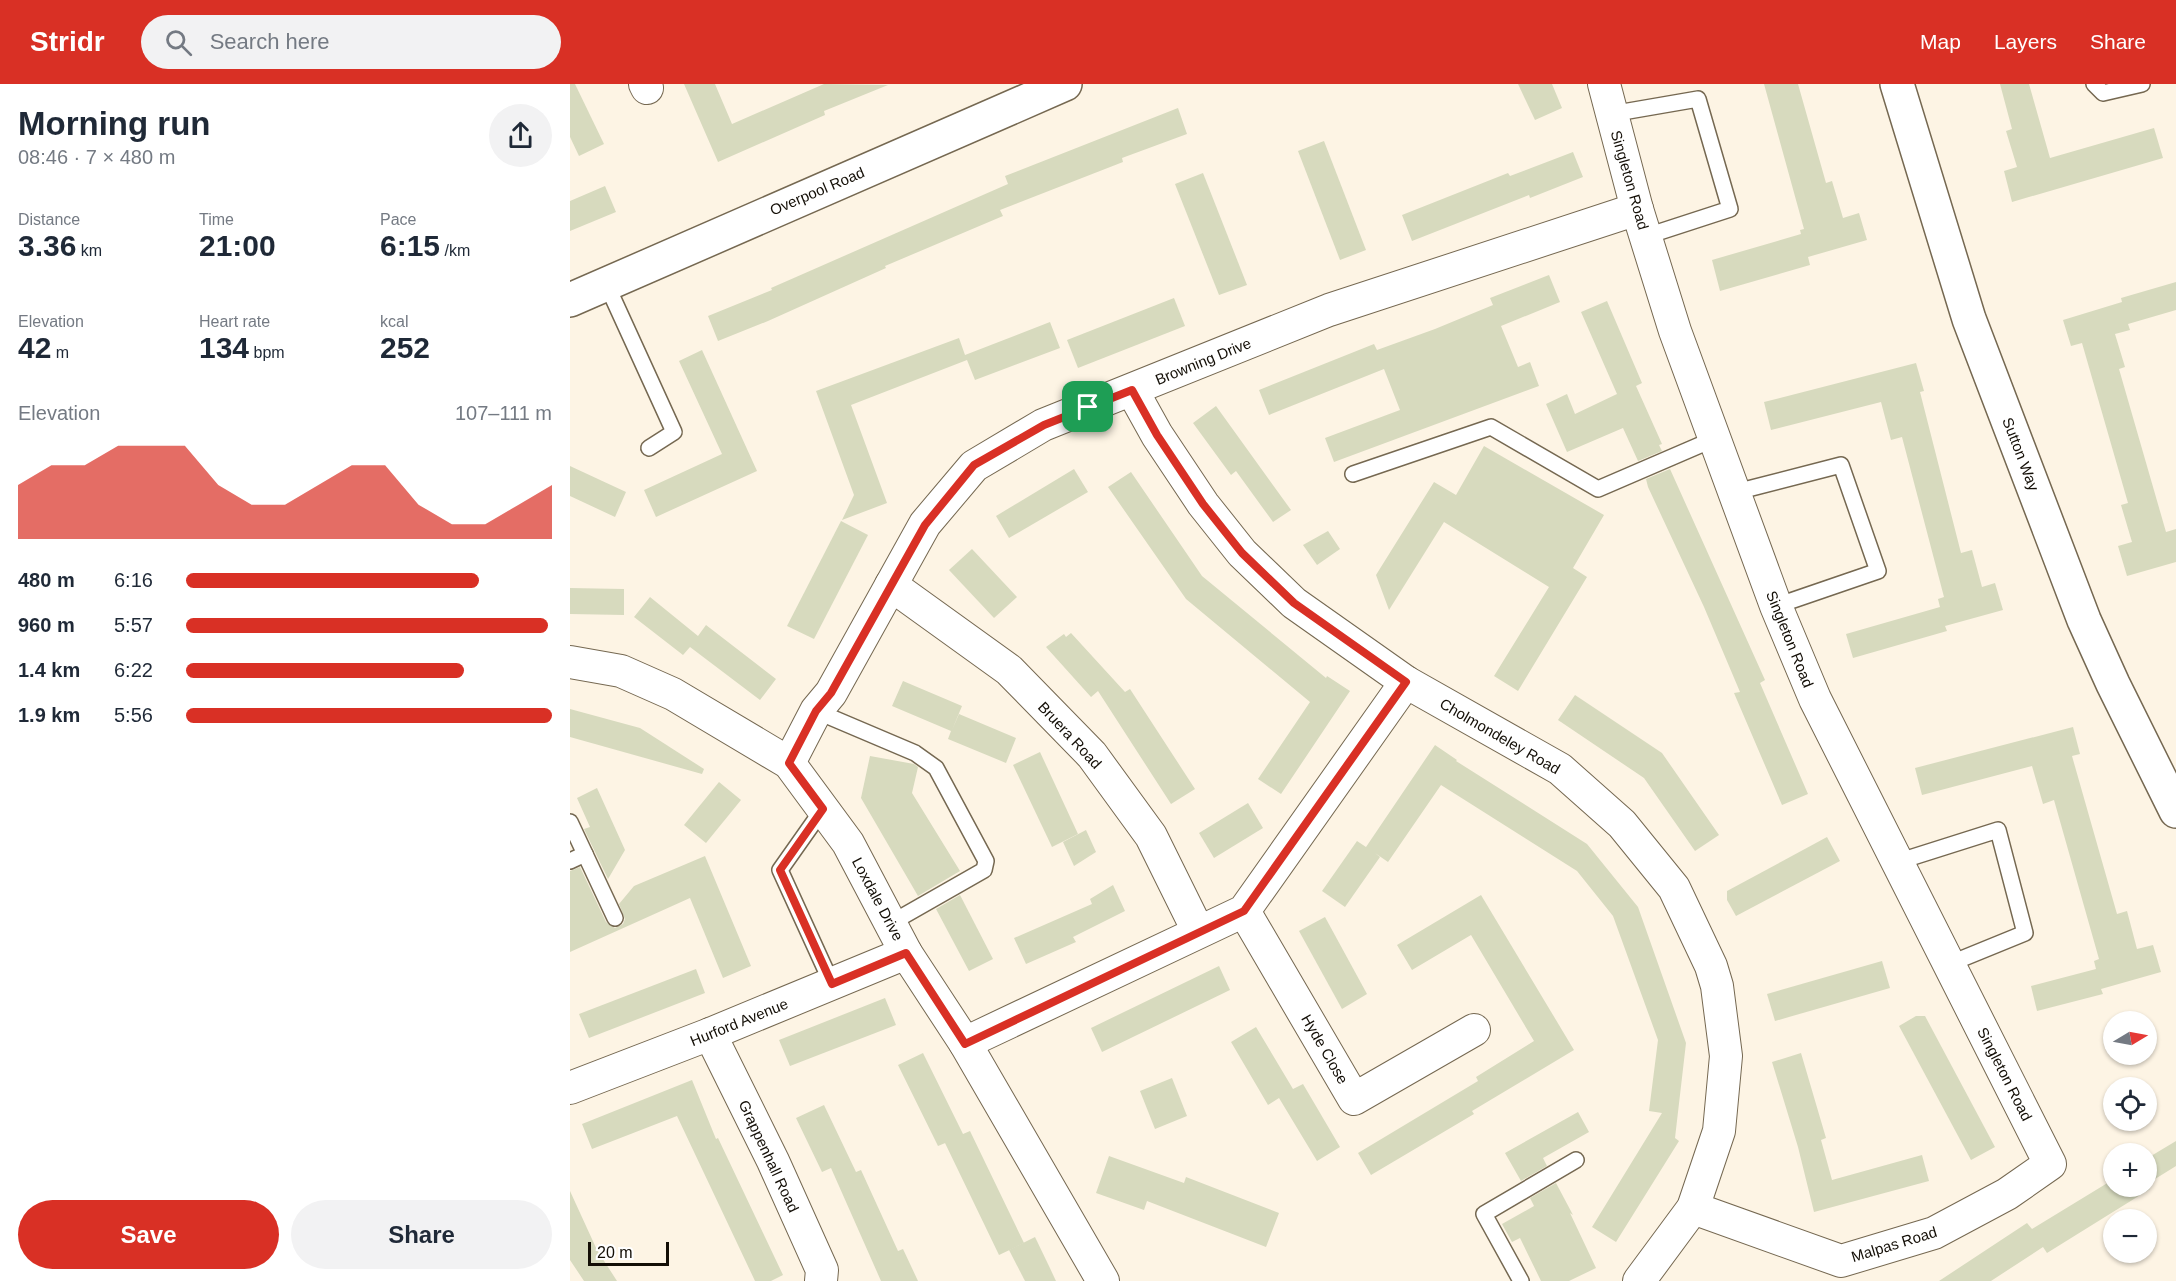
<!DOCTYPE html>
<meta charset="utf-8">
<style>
:root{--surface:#fff;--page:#f2f2f3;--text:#1f2937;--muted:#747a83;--accent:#d93025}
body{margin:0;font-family:Helvetica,sans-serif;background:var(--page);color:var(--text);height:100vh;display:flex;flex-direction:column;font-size:22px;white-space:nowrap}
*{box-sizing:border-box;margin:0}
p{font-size:20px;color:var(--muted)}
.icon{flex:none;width:33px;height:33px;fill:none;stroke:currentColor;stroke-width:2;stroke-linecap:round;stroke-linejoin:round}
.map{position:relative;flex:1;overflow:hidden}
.sheet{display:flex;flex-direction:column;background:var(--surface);width:570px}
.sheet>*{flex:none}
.needle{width:39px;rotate:80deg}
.tools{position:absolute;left:1533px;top:927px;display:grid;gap:12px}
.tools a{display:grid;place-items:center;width:54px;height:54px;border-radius:50%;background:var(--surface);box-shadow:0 2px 4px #0004;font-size:30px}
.scale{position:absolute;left:18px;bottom:15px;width:81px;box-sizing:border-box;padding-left:6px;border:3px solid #130e06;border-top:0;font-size:16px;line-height:21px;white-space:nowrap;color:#130e06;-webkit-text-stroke:4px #fff;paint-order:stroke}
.pin{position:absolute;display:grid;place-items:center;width:51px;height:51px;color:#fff;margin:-26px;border-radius:12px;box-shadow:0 3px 9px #0006}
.round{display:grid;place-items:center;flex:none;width:63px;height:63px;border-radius:32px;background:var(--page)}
.head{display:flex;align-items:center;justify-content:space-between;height:102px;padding:0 18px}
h1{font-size:33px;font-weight:700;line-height:45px}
.figures{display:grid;grid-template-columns:repeat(3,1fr);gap:9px;height:102px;padding:6px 18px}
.figures div{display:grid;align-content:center}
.figures b{font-size:30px;font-weight:700}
.figures small{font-size:16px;font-weight:400}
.figures p{font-size:16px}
.chart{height:168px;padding:12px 18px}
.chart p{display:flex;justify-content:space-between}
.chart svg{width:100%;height:108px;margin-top:6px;fill:var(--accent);opacity:.7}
.button{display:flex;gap:12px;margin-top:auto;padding:12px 18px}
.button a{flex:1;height:69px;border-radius:36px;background:var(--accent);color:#fff;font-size:24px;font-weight:700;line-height:69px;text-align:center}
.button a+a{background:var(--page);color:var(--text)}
ul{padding:0 18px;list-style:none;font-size:20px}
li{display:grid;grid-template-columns:96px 72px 1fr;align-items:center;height:45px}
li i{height:15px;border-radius:8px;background:var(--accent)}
header{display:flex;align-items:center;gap:36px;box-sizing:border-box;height:84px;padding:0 30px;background:var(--accent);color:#fff}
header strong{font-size:28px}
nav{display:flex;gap:33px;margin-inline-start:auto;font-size:21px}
.search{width:420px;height:54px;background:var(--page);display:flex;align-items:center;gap:15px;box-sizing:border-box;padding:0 21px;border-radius:33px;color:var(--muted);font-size:22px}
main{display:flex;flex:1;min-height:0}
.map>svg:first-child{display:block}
.building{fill:#d7dabe}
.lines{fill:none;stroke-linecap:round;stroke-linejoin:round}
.lane-casing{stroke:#756851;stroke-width:18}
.street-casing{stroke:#756851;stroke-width:34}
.secondary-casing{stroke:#756851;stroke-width:36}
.lane{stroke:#fff;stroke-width:15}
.street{stroke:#fff;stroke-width:32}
.secondary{stroke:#fff;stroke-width:33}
.route-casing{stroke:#fff;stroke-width:12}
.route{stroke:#d93025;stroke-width:8}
.labels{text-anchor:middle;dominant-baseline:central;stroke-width:4.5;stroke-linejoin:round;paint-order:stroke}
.street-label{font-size:15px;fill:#130e06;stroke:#fff}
</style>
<header>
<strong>Stridr</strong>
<div class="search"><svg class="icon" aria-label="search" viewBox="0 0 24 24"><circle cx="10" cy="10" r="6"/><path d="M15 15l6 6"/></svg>Search here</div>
<nav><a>Map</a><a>Layers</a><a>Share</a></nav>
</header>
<main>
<section class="sheet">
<div class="head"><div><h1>Morning run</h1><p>08:46 · 7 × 480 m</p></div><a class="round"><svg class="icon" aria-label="share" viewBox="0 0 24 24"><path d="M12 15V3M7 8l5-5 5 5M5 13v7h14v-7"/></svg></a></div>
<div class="figures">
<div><p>Distance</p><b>3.36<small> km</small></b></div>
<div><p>Time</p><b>21:00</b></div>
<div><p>Pace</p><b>6:15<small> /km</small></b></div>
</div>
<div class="figures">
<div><p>Elevation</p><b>42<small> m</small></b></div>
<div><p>Heart rate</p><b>134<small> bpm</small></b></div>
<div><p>kcal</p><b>252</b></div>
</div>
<div class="chart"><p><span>Elevation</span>107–111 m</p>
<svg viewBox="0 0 160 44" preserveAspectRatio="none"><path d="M0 44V22L10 14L20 14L30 6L40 6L50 6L60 22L70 30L80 30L90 22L100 14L110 14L120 30L130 38L140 38L150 30L160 22V44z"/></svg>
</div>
<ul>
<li><b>480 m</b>6:16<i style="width:80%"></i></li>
<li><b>960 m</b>5:57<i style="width:99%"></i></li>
<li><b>1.4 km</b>6:22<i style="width:76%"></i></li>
<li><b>1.9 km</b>5:56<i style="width:100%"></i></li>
</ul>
<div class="button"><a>Save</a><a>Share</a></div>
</section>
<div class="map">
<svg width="1606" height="1197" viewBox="0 0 1606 1197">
<rect width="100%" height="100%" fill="#fdf4e4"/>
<g class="building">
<path d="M0,0H5L34,60L9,72L0,53Z"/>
<path d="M114,0H145L162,40L254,0L318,1L254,27L255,31L148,78Z"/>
<path d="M948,0H982L992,24L965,36Z"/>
<path d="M1194,0H1228L1256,99L1262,97L1273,134L1289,129L1297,156L1238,173L1240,181L1150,207L1142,176L1231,150L1230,146L1234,145Z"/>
<path d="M1430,0H1459L1480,74L1584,44L1593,74L1442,118L1434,87L1447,83L1436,47L1442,45Z"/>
<path d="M608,24L617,50L552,74L553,78L430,126L433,132L315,182L316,184L198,237L148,257L138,232L202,206L201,204L438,100L435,92Z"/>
<path d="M754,57L796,166L770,176L728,67Z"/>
<path d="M1003,68L1013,93L960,114L959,111L842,157L832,131L938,89L940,92Z"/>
<path d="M633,89L677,201L649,211L605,100Z"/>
<path d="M35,102L46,128L0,147V117Z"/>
<path d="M979,191L990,218L931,242L948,283L960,278L969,302L764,378L755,354L830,326L814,285L699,331L689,306L804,260L807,266L865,245L923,221L920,214Z"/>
<path d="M1606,198V226L1558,240L1560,246L1545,250L1555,283L1549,285L1596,448L1606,445V478L1557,492L1548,462L1562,458L1551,421L1558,419L1512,259L1501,262L1493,236L1552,218L1551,214Z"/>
<path d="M604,214L615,242L508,284L497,256Z"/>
<path d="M1037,217L1072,299L1066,302L1092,360L1089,361L1092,367L1068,377L1053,344L997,368L976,320L997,310L1005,330L1047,310L1011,228Z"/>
<path d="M480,238L490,264L405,296L397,276L281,321L317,419L272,436L284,411L246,307L389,254L395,271Z"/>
<path d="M132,266L187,387L86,433L74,406L152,370L109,277Z"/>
<path d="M1346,279L1354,307L1350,308L1391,469L1402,466L1412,503L1425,499L1433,526L1375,542L1377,547L1283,574L1276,550L1370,523L1368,515L1374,513L1332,353L1321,356L1311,318L1201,346L1194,318Z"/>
<path d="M646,322L721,426L703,438L666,387L661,391L623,339Z"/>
<path d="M914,362L1034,431L1003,484L1017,493L948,607L924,592L979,503L874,438L819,526L806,491L864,398L886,411Z"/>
<path d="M0,382L56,408L45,433L0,412Z"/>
<path d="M504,385L518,408L439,454L426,432Z"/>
<path d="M1100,385L1195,596L1190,599L1238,710L1212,721L1164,609L1170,608L1134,523L1078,403L1076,395Z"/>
<path d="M561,388L632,492L756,594L757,592L780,607L711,710L688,695L740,618L616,515L538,403Z"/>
<path d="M271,437L298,451L244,555L217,542Z"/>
<path d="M758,447L770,465L747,481L733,461Z"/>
<path d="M402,465L447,513L424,534L379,486Z"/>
<path d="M0,504L54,505V531L0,530Z"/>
<path d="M80,513L128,552L136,541L206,595L190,616L120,563L113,571L64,533Z"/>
<path d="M501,549L555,608L560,605L625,705L601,720L528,607L521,613L476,563L494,550L496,553Z"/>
<path d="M333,597L392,622L382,646L389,630L446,654L436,679L378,655L381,647L322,622Z"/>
<path d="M1005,611L1092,669L1149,751L1125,767L1074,694L988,636Z"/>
<path d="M0,625L70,644L134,685L132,690L0,653Z"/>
<path d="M1503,643L1510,670L1502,672L1547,830L1557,827L1567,865L1583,861L1591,888L1531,905L1533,910L1467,927L1461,902L1526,885L1524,877L1529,875L1484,716L1473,720L1462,682L1352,711L1345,684Z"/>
<path d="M865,661L887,676L886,677L1017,760L1068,823L1116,959L1105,1054L1109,1057L1046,1158L1022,1143L1092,1029L1079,1027L1088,956L1043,832L1007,787L871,701L818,778L805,769L810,773L775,823L752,807L787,757L796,763Z"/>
<path d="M470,668L508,750L482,763L443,681Z"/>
<path d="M300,672L344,680L348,683L342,709L390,787L348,812L291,714Z"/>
<path d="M149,698L171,716L136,759L114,741Z"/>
<path d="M27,704L55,766L38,795L14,745L20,743L7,714Z"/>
<path d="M678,719L693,744L644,774L629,749Z"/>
<path d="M516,746L526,768L504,782L493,758Z"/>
<path d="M1257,753L1270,777L1166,832L1157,816V807Z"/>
<path d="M135,772L181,882L153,894L120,814L0,868V787L10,783L36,838L45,844L53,840L55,835L49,820L64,802Z"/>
<path d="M543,801L555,827L503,853L506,858L456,880L444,854L522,820L520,815Z"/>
<path d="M390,811L423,875L399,887L366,825Z"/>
<path d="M911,811L1004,966L902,1027L904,1030L801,1091L788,1069L908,997L906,993L964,957L901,851L842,886L827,861Z"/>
<path d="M755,833L797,910L772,925L729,847Z"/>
<path d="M1312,877L1320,904L1205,937L1197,910Z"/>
<path d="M649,882L660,906L532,968L521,944Z"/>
<path d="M126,885L135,909L19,954L9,930Z"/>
<path d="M315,914L326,941L220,982L209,956Z"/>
<path d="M1346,932H1355L1425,1063L1401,1076L1329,942Z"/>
<path d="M686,943L723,1005L733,1000L770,1063L747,1077L709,1014L698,1021L661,958Z"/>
<path d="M353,969L393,1050L400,1047L454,1159L429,1171L375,1059L380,1057L368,1062L328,981Z"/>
<path d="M1231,969L1256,1054L1251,1056L1262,1096L1352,1071L1359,1097L1244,1128L1228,1063L1202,978Z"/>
<path d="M602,994L617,1032L585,1045L570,1007Z"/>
<path d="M122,996L146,1055L148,1054L213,1191L201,1197H185L107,1032L22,1065L12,1040Z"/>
<path d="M254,1021L286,1088L291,1086L328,1167L333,1165L348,1197H311L261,1084L252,1088L226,1034Z"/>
<path d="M1008,1028L1019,1048L973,1074L977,1082L951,1097L935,1069Z"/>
<path d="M1606,1057V1082L1577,1100L1580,1105L1477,1169L1473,1163L1421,1197H1369L1457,1139L1462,1145L1544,1095V1102H1576V1075Z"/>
<path d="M539,1072L614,1099L616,1093L709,1129L696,1163L577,1117L574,1126L526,1109Z"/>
<path d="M986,1099L1003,1131L1000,1129L1026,1184L999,1197H971L950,1154L942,1158L932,1140L964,1122L960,1114Z"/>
<path d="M0,1107L27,1166L47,1197H14L0,1176Z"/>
<path d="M465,1153L478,1180L486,1197H455L439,1166Z"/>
</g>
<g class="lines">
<g class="lane-casing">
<g id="lane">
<path d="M1524,0L1533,9L1572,0"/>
<path d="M1041,30L1128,15L1160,125L1077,152"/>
<path d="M36,199L104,348L79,364"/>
<path d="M783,390L921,343L1028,405L1144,355"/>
<path d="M1166,408L1271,381L1308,487L1206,522"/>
<path d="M246,627L345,669L366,684L416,777L414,786L321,839"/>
<path d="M253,725L210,786L262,900"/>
<path d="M0,738L15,770L0,777"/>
<path d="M15,770L45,834"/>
<path d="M1327,778L1428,746L1455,849L1379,880"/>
<path d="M951,1197L914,1130L1006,1076"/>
</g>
</g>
<g class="street-casing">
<g id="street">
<path d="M75,0L77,4"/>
<path d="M1034,0L1067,125L1105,247L1206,522L1245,615L1480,1080L1437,1110L1364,1149L1271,1177L1123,1124"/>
<path d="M562,306L587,351L633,420L672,469L724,519L836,598L990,685L1052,740L1104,804L1141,882L1147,902L1156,972L1149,1047L1123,1124L1069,1197"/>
<path d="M321,501L439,586L522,671L581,752L628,847"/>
<path d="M0,578L51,587L103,610L219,679L278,759L336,869L395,959L533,1197"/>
<path d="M219,679L246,627L261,609L355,440L404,382L473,341L759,226L1067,125"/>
<path d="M674,827L784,1015L904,946"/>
<path d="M140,950L203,1077L252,1186L251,1197"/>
<path d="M395,959L674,827L836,598"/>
<path d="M0,1004L140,950L336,869"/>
</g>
</g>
<g class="secondary-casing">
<g id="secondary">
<path d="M1327,0L1399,235L1514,536L1543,600L1606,727"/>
<path d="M0,216L495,0"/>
</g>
</g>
<use href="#lane" class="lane"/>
<use href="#street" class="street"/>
<use href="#secondary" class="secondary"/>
</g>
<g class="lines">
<g class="route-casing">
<path id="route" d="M562,306L587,351L633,420L672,469L724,519L836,598L674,827L395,960L336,869L262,900L210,786L253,725L219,679L246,627L261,609L355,441L404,381L474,341Z"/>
</g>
<use href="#route" class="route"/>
</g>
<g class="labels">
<g class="street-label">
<text transform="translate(1060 96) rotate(74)">Singleton Road</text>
<text transform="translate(247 107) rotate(-23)">Overpool Road</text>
<text transform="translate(633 277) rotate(-22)">Browning Drive</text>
<text transform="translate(1451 370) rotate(69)">Sutton Way</text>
<text transform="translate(1220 555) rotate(68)">Singleton Road</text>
<text transform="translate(500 651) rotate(47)">Bruera Road</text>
<text transform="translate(930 652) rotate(30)">Cholmondeley Road</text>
<text transform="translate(308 815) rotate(62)">Loxdale Drive</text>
<text transform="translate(169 938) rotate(-22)">Hurford Avenue</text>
<text transform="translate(755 965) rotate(60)">Hyde Close</text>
<text transform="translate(1435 990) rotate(63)">Singleton Road</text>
<text transform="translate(199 1072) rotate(65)">Grappenhall Road</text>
<text transform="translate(1324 1160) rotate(-17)">Malpas Road</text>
</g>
</g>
</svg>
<div class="tools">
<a><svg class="needle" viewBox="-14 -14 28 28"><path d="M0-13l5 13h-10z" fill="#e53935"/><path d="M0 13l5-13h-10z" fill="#747a83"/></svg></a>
<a><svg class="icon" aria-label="locate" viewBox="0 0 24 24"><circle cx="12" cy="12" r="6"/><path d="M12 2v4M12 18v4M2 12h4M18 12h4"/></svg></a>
<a>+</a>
<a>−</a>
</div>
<div class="scale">20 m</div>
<div class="pin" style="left:518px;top:323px;background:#1e9e55"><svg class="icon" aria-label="arrive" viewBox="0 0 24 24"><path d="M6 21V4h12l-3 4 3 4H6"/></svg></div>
</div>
</main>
